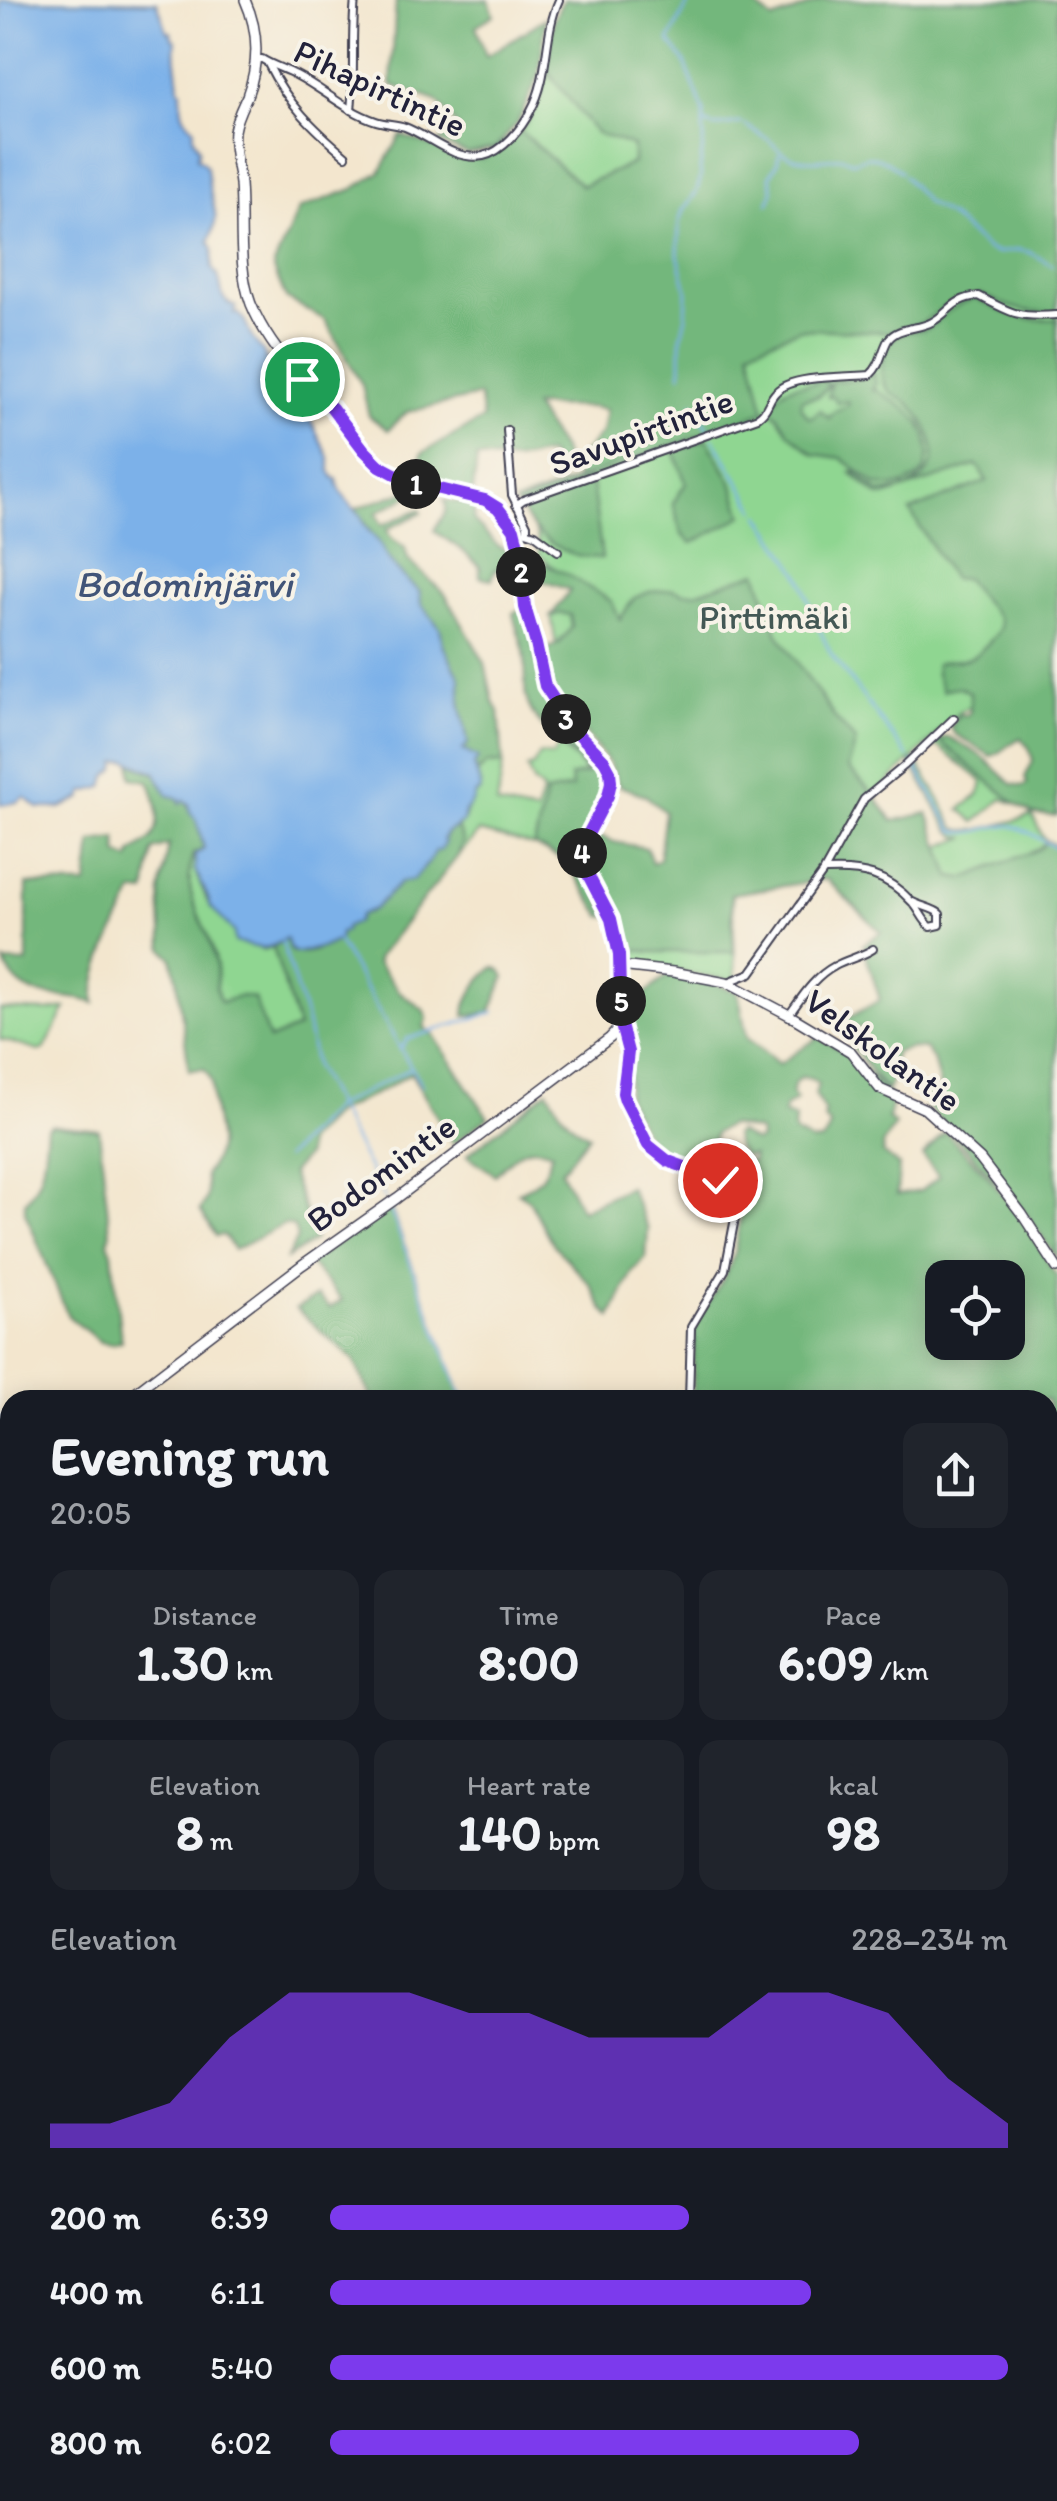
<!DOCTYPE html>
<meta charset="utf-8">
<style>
:root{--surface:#171b24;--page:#20242c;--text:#f1f3f6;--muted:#9ea1a6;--accent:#7c3aed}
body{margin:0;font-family:Itim,sans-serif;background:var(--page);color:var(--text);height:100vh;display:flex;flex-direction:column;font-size:38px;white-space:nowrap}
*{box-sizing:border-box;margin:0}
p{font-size:32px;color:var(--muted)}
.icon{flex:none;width:55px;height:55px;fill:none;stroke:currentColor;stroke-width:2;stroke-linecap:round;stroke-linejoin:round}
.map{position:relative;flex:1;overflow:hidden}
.side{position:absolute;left:0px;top:1390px;width:1058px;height:1112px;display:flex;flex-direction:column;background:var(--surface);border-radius:30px 30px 0 0;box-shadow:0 5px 25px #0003}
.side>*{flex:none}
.fabs{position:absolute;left:925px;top:1260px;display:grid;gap:20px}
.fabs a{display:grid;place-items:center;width:100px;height:100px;border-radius:20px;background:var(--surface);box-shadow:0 5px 25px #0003;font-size:50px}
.pin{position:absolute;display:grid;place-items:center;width:85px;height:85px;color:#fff;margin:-42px;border:5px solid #fff;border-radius:50%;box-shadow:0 2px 10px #0007}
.km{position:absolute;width:50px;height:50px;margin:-25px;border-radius:50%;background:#222;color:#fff;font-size:28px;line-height:50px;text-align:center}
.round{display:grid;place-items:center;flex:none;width:105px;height:105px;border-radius:20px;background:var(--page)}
.headline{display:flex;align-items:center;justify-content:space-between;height:170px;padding:0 50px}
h1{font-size:55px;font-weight:700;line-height:75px}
.figures{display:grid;grid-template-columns:repeat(3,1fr);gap:15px;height:170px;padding:10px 50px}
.figures div{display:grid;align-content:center;border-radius:20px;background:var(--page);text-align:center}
.figures b{font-size:50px;font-weight:700}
.figures small{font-size:28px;font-weight:400}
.figures p{font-size:28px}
.chart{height:280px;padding:20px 50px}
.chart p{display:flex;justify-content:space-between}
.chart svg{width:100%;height:180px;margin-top:10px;fill:var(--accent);opacity:.7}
ul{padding:0 50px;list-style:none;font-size:32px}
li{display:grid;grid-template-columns:160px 120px 1fr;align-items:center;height:75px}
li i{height:25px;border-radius:12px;background:var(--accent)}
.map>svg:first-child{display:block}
.green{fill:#8fd691;stroke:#587c66;stroke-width:2.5;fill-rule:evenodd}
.forest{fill:#73b77b;stroke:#4a6c5b;stroke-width:2.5;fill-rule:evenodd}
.water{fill:#7bb1e9;stroke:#4e6a92;stroke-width:2.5}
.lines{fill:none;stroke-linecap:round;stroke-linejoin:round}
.stream{stroke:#7bb1e9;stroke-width:2.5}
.street-casing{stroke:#413f51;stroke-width:10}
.secondary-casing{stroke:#413f51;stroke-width:12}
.street{stroke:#fff;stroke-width:6}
.secondary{stroke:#fff;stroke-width:9}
.route-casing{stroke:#fff;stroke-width:20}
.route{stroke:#7c3aed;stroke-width:12}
.labels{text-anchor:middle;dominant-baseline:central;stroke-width:8;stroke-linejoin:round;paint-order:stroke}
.street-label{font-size:35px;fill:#22223b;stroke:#f7f3e8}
.park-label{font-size:35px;fill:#435855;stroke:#f7f3e8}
.water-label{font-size:38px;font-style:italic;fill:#415478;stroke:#f7f3e8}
</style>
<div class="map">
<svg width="1057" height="2501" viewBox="0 0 1057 2501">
<rect width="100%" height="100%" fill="#f7f3e8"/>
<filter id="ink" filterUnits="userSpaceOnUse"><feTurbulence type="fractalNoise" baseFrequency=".01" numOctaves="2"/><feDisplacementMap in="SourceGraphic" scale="20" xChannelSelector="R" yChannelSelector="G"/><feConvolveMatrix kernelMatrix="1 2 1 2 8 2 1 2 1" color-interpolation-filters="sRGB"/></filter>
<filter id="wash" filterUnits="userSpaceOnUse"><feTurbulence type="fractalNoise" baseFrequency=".0048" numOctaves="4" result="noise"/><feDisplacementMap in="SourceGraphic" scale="40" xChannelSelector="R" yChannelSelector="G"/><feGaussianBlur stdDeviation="2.25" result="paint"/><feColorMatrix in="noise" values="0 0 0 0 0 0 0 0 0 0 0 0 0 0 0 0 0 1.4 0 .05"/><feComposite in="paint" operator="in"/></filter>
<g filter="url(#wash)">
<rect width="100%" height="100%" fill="#f3e6ce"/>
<g class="green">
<path d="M1057,0V677L960,711L912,760L916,761C927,779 939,796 948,815C950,819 952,825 956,828C968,836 1018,820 1032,815L1043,837L1047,841V846L881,932L826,879L732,894L736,981L626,963L613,889L724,880L673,785L617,784L567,634L556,645L551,616L561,613L573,584L539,555C539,530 532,521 515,503L619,463L743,420L773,20ZM911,760V763L949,829L957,836L967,837L917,855L875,796Z"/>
<path d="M547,71L596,133L633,146V163L582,186L520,131C535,112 543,95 547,71Z"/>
<path d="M937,739L1016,804L1002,799L975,822L960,809C969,802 985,794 982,781L939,747L934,746L925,752Z"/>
<path d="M559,745L578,762L585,773L570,777L573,788L546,793L534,846L479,832L458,856L463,841L457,827L464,820C467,810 470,797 480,791L481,787L477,773L487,764L503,763L497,805L536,813L543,791L533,782L527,768L533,766L540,754L553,756Z"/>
<path d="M204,849L195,870L209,905L235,932L263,950L273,947L298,1028L269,1040L241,996L221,1003C212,986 219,980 216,963C209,923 179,899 193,854Z"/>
<path d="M66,1008L45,1048L39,1051L0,1039V1009L46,1011Z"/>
</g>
<g class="forest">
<path d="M396,0H489L494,15L476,26L486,56L546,18L539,76L517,124L495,148L468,154L438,142L459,129L437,101L391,85Z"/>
<path d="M563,0H749L773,20L823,0H1057V312C1025,313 1009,308 980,294L951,303L922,323L890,332L800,329L750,349L765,411L743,420L575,480L580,456L602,432L606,410L591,407L533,406L562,450L565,461L557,464L547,454L515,461L477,458L473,493L415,480L422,453L483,419L479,396L407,412L388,430L369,416L362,385L325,320L286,298L273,267L299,209L353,189L380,172L401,135L465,158H483L520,131L582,186L633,163V146L596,133L547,71L554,19Z"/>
<path d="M975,298C1010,315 1018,321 1057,319V816L1033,814L1016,804L937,739L949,737L982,756L1012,784L1024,786L1027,783L1025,777L1033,761L1029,748L1021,738C1009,742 1003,754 991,756L955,734L950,728L960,714L967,715L970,712V693C961,686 954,686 943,691L936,675V664C947,659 959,662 970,658C976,656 998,635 1000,627C1000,625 999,622 999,619L964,578L952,579L910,511L987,481L977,465L884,496H878L850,472L854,471L879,492C925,492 948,462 923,421C919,414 914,407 908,403C899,396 889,395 884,384C878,369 884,341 899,334C909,330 921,331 930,327C935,325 936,321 941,317C950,308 964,302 975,298Z"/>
<path d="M874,374L876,383L872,390L875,389L908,410L920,423L926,435L929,454L924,472L918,478L903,485L893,487L877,485L841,458L814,454L789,433L777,415L769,410C784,380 793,387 822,381L827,383L828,386L819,396L802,399L801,406L808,417H812L820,410L829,418L835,411L847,406L848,402L846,401L837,403L834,397H828L831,381L856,379Z"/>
<path d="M707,439L732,482L743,516L692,543L682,535L673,503L686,483L674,451Z"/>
<path d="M590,478L592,484L602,558C567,559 534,538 520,507L522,502Z"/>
<path d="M409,490L414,493L376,513L382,525L420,509L422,513L387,529C389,540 398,541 405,548L408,560L445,594L485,663L493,701L499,711L503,763L487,764L477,773L474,765L477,759L463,750L468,743L460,702V678L443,645L440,628L421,604L419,591C409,584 393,566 386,556C383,551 381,546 378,541C371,532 364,526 361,515L354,509Z"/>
<path d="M444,500L475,504L473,520L498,546L513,553V563L495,570L492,579L480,577V567L462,550L434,531C438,519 451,515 444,500Z"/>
<path d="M542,563L563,572L611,601L620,619L634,598L649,592L673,589L683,593L698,592L757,572L778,634L835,718L856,741L848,768L875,796L893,821L928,813L951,877L962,879L1039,849L1047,841L1057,846V1259L1025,1212L927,1106V1093L941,1091L933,1059L925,1049L911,1048L896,1052L889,1074L891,1084L888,1090C873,1080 867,1061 853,1049V1043L863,1042V1028H851L843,1021L880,1000L863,945L881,932L827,879L731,894L734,952H649L622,947L615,916L592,875L587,857L593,834L614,842L647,848L652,863L659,860L665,812L645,795L619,786L609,763L553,693L542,651L560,643L572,627L570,615L561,613L551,616L570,590L531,577Z"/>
<path d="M523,608L533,639L542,683L607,771V787L580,853L608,917L602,916L571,869L569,862L534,846L546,793L572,788L570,777L589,773C575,751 553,740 538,721C517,694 529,679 524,652C521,638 515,626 513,613Z"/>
<path d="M131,763L158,775L161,784L166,787L168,795L178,798L180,803L185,800L197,821L204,849L193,854C179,899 209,923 216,963C219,980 212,986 221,1002L241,996L254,998L269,1040L298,1028L273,947L286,938L291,951C307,956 324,947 338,940L340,933L344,931L345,927L352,922H357L360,915L368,913L401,882L413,880L429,862L435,851L440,850L447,832L457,827L463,841L458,856L377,958V963L399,991L425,1011L427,1019L424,1027L433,1034L488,1117L453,1144L411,1073L381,1091L335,1113L306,1143V1156L291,1173L315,1240L287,1258L297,1238L294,1227L285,1224L234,1250L224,1235L216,1236L200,1210C210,1198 207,1188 205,1174C226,1147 217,1136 213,1105C210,1090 216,1082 204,1069L189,1070L177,979L172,958L163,948L160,892L169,845L153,850L146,893L134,892C120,923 91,969 95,1003C58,989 24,1008 4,962L27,963V884L87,885L92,842L117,839L118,854L130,860L132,853C137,849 148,843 152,838C163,822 156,796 149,781L132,778Z"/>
<path d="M494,967L501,970L505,977L490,1013L465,1016C465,997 480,979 494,967Z"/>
<path d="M668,975L719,985L738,992L747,1038L779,1064L819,1037L849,1055L893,1099L888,1119L895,1125L882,1145L883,1153L899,1166L897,1195L920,1191L939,1177L923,1156L945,1132L988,1176L1027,1226L1057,1277V1535L1052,1532L1048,1521V1400H692L695,1325L724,1278L734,1255L742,1208L732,1184L721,1177L671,1159L647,1138L627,1098L630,1054L628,1040L633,1034L632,1019L628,1008ZM802,1077L811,1079L818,1084L815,1094L825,1113L824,1119L830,1125L828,1133L822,1141L812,1142L794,1132L795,1118L784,1115V1108L796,1100L792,1093L795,1082ZM729,1125L759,1131L760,1139L755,1142L737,1132L734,1135L737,1148L744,1156L753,1155L751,1162L739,1160L737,1165L748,1174L745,1180L743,1173L726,1162L713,1140L715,1133ZM942,1278H1008V1342H942Z"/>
<path d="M548,1090C559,1110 568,1125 589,1135L561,1171L581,1210L629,1187L648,1229L646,1258L632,1272L611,1317L602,1308L590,1284L552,1243L529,1200L518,1192C541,1183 545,1174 552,1152C522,1141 516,1155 495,1175L467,1155Z"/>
<path d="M51,1125L99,1130L110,1233L108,1242L112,1252L121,1341L112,1344L100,1342L68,1316L25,1212V1202C45,1178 44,1158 47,1128Z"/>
<path d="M390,1207L461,1394L465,1400H370V1394L353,1359L296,1309L317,1296L330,1308L342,1300L309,1263Z"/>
<path d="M1048,1654L1057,1665V2028L1048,2027Z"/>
<path d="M1056,2411L1057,2501H865L869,2492H1048V2414Z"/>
</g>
<g class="water">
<path d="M0,0L157,2L167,32H171L172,38L176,41C173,58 179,71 179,89L181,90C181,107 180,117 194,128L193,137L199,148L197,158C210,165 207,172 209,185C213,208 221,216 209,241L213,250L212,269C227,280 213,300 236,307L234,314L238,313C246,320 246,325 250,334C256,345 265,349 266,362L271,360L299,397L330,459V471L334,478L337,479C338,491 351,507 361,515C363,526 370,532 378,541C383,547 382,550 386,556C391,564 411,586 419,591L421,604L440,628L443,645L460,678V702L468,743L463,750L478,758L474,765L481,787L480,791L475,794L473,801L465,812L463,822L447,832L443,839L445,842L440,850L435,851L429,862L413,880L401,882L374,909L360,915L357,922L345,927V931L340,933L339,940L323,947L296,953L290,949L286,938C267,952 260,949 235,942L234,932L209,905L208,897L195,870V855L204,849L197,821L190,812L189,804L184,800L181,803L178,798L168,795L155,772L127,760L117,762L116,769L107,776L104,787L84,792L82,798L61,808H38L25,797L17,802L0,805Z"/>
<path d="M1048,1521L1052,1531L1057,1535V1665L1048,1654Z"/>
<path d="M1050,2026L1057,2028V2160L1048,2152V2098L1054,2085L1048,2062V2027Z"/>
</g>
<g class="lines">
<g class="stream">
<path d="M704,123L713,127L741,123"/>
<path d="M745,125C752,129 759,134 766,138C773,142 777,150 785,154C802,163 825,160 842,157C857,166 854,159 868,157C881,156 892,164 901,172"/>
<path d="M904,176L927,203L949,216L987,249L997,253L1019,250L1029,252L1052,265"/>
<path d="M768,204L773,192L770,176L777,164L779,154"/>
<path d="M681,374V337L686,315L687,290L678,255L679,222L683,210L696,193L701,177L700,169L704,136L703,130L704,112L684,60L669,41L690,0"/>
<path d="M693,403L709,430"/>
<path d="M713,438L756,510"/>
<path d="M760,515L801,577L816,622L831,654L908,757"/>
<path d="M913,762L953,830C973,838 991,823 1011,826C1027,828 1042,842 1057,848"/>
<path d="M338,941L422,1086"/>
<path d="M282,942L307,1022L315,1066L385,1199"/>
<path d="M401,1048L407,1039L495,1012"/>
<path d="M285,1158L336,1106L412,1068"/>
<path d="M390,1209L463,1400"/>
<path d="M0,1415L7,1447L6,1492L10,1495"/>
<path d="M0,1754H10"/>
<path d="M10,2082L6,2138L10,2185"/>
<path d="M0,2416L10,2392"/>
<path d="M626,2492L629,2501"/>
<path d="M766,2501V2492"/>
</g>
</g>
</g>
<g filter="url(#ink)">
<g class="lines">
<g class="street-casing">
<g id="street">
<path d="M255,59H262C273,66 285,69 296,75C323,89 346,111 376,121C385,124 396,124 405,127C431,137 453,161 483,156C503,152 522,128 531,110C550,76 543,35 559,0"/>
<path d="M268,64C288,104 313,128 346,156"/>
<path d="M351,110C355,73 351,36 355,0"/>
<path d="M507,430L512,495L527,525V531"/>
<path d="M516,505L523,500L758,417C769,410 767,401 776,392C790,375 848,377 870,375C881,365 881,353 888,340C898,326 918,330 932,322C952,311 951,299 979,296C1012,314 1019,318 1057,315"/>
<path d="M526,531L535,534L558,551"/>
<path d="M826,871C862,869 886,874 912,902C920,910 922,920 931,927L940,925V914C936,909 920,906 913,902"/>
<path d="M728,982L751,973L824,871L864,799L904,766L954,718"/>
<path d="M789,1015C802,997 814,977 835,966C847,959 861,957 873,949"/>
<path d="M621,1026C632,1053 620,1074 625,1100L648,1145L669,1161L720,1180L735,1201V1218L725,1270L691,1327L689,1400"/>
<path d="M0,2224L10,2223"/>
<path d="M1048,2387L1057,2408"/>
<path d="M587,2501L594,2492"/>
</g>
</g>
<g class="secondary-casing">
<g id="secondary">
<path d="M620,966L673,972L726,982L789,1015L851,1052L880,1089L925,1109L980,1159L1022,1214L1057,1268"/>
<path d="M125,1400L302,1265L397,1198L610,1038C615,1033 620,1028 622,1020C624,1010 620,1000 620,990C619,963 619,934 607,908C600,892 586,878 583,861C576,828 621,803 609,769C605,757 593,750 585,741C570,726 552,706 545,686C540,672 539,656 536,642C533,630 527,618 525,606C519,577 526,542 507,518C484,489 430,493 396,476C367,461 355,434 335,410C325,399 313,390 302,379C282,358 262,331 251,304C237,266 243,223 240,184C238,166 232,149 234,131C236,118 242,107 247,96C259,64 259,31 245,0"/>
<path d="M0,1512L10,1502"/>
<path d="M390,2492L396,2501"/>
</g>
</g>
<use href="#street" class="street"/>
<use href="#secondary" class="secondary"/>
</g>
</g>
<g class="lines" filter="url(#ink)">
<g class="route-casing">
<path id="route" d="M302,379L332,408L364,450L380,466L410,482L485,500L498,508L514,529L519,549L525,607L536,644L545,686L573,728L604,760L610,771L611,782L608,796L586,838L582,854L585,869L611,919L619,955L621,1025L628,1052L623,1093L625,1100L648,1145L668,1161L720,1180"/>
</g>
<use href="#route" class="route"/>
</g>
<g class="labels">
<g class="street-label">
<text transform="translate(380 88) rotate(25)">Pihapirtintie</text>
<text transform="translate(641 432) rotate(-20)">Savupirtintie</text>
<text transform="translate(883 1050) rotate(36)">Velskolantie</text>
<text transform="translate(381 1173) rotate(-36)">Bodomintie</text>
</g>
<g class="park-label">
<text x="774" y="617">Pirttimäki</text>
</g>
<g class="water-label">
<text x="184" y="584">Bodominjärvi</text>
</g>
</g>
</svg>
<div class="fabs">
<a><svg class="icon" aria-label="locate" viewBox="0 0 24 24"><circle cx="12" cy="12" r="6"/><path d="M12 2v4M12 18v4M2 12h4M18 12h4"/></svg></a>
</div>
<div class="pin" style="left:302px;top:379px;background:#1e9e55"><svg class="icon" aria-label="arrive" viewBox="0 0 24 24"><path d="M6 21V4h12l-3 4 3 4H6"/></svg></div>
<div class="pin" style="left:720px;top:1180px;background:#d93025"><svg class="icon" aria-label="check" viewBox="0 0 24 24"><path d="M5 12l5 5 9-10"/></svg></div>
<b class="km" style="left:416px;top:484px">1</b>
<b class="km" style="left:521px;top:572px">2</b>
<b class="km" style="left:566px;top:719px">3</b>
<b class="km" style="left:582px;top:853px">4</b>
<b class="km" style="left:621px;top:1001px">5</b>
<section class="side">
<div class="headline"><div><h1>Evening run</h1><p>20:05</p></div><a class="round"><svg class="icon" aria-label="share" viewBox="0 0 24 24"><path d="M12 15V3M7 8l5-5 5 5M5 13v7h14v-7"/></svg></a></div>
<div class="figures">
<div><p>Distance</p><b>1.30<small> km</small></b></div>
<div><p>Time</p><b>8:00</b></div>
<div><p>Pace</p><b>6:09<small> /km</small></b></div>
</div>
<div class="figures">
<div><p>Elevation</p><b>8<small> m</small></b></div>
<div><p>Heart rate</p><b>140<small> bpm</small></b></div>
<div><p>kcal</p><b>98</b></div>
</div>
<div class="chart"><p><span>Elevation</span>228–234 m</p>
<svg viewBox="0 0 160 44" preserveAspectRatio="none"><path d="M0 44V38L10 38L20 33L30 17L40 6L50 6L60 6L70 11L80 11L90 17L100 17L110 17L120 6L130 6L140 11L150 27L160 38V44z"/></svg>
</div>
<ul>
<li><b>200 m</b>6:39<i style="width:53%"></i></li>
<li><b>400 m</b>6:11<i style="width:71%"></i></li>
<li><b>600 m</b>5:40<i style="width:100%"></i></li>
<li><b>800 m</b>6:02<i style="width:78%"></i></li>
</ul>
</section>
</div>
